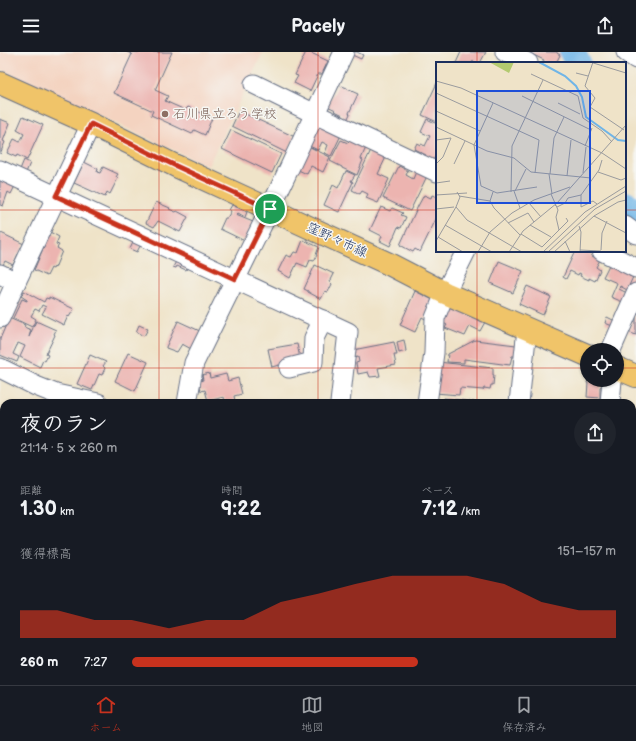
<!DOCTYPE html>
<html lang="ja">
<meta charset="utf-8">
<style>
:root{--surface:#171b24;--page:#20242c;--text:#f1f3f6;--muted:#9ea1a6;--line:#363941;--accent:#c8321e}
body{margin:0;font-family:"Balsamiq Sans","Klee One",sans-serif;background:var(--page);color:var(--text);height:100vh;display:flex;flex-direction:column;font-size:15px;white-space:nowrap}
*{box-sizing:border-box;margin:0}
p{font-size:13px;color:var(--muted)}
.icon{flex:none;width:22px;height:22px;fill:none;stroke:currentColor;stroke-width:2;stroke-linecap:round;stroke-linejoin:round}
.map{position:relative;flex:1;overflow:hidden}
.side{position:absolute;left:0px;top:347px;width:636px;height:286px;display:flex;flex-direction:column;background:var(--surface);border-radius:12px 12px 0 0;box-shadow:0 1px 3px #0004}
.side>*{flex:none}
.fabs{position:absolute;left:580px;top:291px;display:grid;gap:8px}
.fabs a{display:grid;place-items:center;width:44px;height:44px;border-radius:50%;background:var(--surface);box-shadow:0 1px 3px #0004;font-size:20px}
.pin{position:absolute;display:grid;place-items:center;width:34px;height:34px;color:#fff;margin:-17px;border:2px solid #fff;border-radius:50%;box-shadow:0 1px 4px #0007}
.round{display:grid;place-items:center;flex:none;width:42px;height:42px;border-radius:21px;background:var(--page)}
.summary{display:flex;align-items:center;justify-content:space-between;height:68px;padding:0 20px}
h1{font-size:22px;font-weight:700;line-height:30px}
.stats{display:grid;grid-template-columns:repeat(3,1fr);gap:6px;height:68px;padding:4px 20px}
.stats div{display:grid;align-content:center}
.stats b{font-size:20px;font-weight:700}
.stats small{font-size:11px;font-weight:400}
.stats p{font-size:11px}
.chart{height:112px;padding:8px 20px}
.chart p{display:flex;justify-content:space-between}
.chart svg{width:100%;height:72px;margin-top:4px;fill:var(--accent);opacity:.7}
ul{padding:0 20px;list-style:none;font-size:13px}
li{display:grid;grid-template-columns:64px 48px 1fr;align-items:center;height:30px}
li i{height:10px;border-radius:5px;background:var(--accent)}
header{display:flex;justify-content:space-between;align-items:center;height:52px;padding:0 20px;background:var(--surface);font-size:18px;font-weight:700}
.tab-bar{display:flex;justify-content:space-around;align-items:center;height:56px;border-top:1px solid var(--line);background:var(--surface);font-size:11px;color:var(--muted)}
.tab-bar a{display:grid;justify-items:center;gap:2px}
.tab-bar .on{color:var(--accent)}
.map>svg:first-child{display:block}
.built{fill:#f4d3c0}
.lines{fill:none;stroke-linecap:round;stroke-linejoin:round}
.river{stroke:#70b5e7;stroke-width:26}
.building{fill:#ecb4b0}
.minor-casing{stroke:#656e83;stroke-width:21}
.major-casing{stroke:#656e83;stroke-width:24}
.minor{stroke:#fff;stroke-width:19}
.major{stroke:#f0c469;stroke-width:22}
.route-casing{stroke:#fff;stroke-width:8}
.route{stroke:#c8321e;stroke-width:5}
.grid{fill:none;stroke:#c8321e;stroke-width:1;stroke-opacity:0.55}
.education-dot{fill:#8d6e63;stroke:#f6f6f2;stroke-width:1.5}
.labels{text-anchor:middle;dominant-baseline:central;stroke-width:3;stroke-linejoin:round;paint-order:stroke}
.education-label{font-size:13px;fill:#785e54;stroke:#f6f6f2;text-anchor:start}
.street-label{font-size:13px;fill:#1b2f5e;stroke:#f6f6f2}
.inset-river{fill:none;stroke:#70b5e7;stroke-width:2}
.inset-road{fill:none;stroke:#9a9b9e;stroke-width:1}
.view{fill:#1d4ed8;fill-opacity:0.15;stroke:#1d4ed8;stroke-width:2}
.inset-edge{fill:none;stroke:#1b2f5e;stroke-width:2}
</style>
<header><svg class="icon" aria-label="menu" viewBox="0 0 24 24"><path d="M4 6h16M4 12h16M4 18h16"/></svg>Pacely<svg class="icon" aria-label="share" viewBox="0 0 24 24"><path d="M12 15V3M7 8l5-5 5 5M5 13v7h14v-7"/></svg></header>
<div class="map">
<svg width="636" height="633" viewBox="0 0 636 633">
<rect width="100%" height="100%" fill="#f6f6f2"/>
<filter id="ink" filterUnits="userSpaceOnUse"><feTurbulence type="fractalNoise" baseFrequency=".025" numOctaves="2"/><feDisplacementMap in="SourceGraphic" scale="8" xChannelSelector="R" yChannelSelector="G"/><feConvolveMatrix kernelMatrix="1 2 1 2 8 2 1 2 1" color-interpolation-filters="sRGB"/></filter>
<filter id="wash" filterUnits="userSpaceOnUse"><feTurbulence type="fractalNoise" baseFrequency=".012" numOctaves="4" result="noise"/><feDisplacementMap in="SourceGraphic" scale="16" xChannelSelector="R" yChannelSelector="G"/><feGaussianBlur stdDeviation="0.9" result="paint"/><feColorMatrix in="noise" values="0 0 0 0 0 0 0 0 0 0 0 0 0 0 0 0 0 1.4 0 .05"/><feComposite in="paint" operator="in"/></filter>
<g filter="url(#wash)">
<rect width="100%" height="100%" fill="#efe3c8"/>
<path class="built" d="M0,0H263L208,114L0,17Z"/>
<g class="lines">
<g class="river">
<path d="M572,0L578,11"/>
<path d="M625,152L636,158"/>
</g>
</g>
<g id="blocks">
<g class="building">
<path d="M127,0H172L155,38L168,44L165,49L185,58L188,55L212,66L205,83L194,78L192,82L151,63L153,59L114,41L132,2Z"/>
<path d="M306,0H309L328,9L322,22H318L310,39L294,31L298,24L295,23Z"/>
<path d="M351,0H357L363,3L361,7L350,2Z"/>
<path d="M461,0H486L480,11H476L473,9L472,11H456Z"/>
<path d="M527,0H557V1L560,3L556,11H545L543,10L544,8Z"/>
<path d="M437,31V70L422,63Z"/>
<path d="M338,33L342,35V34L347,36V37L358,42L349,61L350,62L346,70L340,68L343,63L335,59L336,58L327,54Z"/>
<path d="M239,59L295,85L287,101L232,74Z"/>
<path d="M23,64L43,73L27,108L17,103L16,105L7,101L14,87L20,90L24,82L17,78Z"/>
<path d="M0,67L10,71L3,89L5,90L0,102Z"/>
<path d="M427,67L437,72V102L433,108L425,104L426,103L414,97L417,91L420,93L421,92L425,94L430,84L421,80Z"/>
<path d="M318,72L342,81L331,104L325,101L328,93L322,90L318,98L307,93Z"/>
<path d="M231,78L281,102L272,121L222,97Z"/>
<path d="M350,85L367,93L361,107L363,108L357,123L342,116V115L330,109L341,88L348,91Z"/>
<path d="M310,95L330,105L323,120L311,114L307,122L296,117Z"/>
<path d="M372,96L387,103L378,122L389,127L378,151L366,146L368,142L362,139L360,142L352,138Z"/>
<path d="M24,108L30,111L25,123L19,120Z"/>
<path d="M84,110L98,117L97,120L100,121L103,115L118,122L116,125L118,126L110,142L107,140L105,145L74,131Z"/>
<path d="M399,114L408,119L406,123L413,127L417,117L428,122L410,159L383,146Z"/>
<path d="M346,119L355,123L351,129L353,130L339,160L324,153L333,133L338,136Z"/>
<path d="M0,124L16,132L11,142L8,140L3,154L0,153Z"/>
<path d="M424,143L431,146L432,143L437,145V165L420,200L415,197L413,200L400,193L418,154Z"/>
<path d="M156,150L170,156L169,157L176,160L177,159L188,165L180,180L158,169L154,175L146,171Z"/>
<path d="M232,153L247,160L245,165L238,161L236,163L253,170L245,189L220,177L225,166H227L230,161L231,159L229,158Z"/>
<path d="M381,155L390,159L392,156L403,161L401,163L406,165L401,176L398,175L390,194L380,189L382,184L370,178Z"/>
<path d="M50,180L59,185L56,192L59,193L57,196L62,199L55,216L54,215L53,217L51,216L47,224L34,218Z"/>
<path d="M1,181L24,192L19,202H18L13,213L5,209L3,213L0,212V184Z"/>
<path d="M135,186L142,190L137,200L130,197Z"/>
<path d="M303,188L319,195L316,203H317L314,209L310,208L307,215L297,211L290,226L278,219L286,203L291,205L294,200L298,201Z"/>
<path d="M575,199H586L591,202L590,203L600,208L596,215L600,218L595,229L589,226V228L580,224L581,222L579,221L578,223L570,219L566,227L563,225Z"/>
<path d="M178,206L189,212L186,218L177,214L176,216L173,215Z"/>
<path d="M499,209L523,219L513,241L490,231Z"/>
<path d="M610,211L631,220L629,224L633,225L627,238L620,234L619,237L629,242L625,251L611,245L617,231L603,225Z"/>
<path d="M315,213L334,222L330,230L332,232L328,240L325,239L321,247L308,240V239L304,237Z"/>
<path d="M527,234L551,245L543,263L519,252Z"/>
<path d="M24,239L44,250L46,246L49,247V245L74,257L69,265L68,264L64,273L42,262L46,255L42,253L39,259L35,257L31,264L36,267L32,275L13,266L22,247L27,249V248L21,244Z"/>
<path d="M415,239L433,248L425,267L422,265L415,280L400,273Z"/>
<path d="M449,254L485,270L480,279L470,274L465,284L445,276L447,273L442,270Z"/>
<path d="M636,262V283L628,280Z"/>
<path d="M607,265L617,270L615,275L605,271Z"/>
<path d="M9,266L25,273L24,275L31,278L29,285L36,269L56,278L54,282L55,283L46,302L48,303L45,309L43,308L40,315L20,305L25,294L18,291L13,302L19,305L17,310L0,303V287Z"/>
<path d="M178,269L202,280L193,298L182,292L177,300L166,296V295Z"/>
<path d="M139,273L148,277L144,284L136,280Z"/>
<path d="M404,288L406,299L399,301L397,290Z"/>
<path d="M475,288L516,293L515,304H512L510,313L464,307V311L447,310L448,302Z"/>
<path d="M394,290L397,303H394L396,313L378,316L380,324L370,325L368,320L358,322L356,311L359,310L358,305L352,306L353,298Z"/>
<path d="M297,292L301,311L280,316L279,313L272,315L268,297Z"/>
<path d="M128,301L148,310L135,339L115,329Z"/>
<path d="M90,303L106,310L103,314L105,316L102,323L99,322L92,338L77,332Z"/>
<path d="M438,310L493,316V323H494L493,333H491L490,337L484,336L483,338L460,336L459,343L435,341Z"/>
<path d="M209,321L210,326L226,322L228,329L238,326L242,342L234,344L235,349L225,351L224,345L208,349L205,338L201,339L199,329L203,328L202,323Z"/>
<path d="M588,328H602L603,329L605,332L600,335V346L587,345L588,331H587Z"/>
<path d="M444,346L475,350V351H444Z"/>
<path d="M632,529L636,532V556L632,553Z"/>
<path d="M0,554L4,555V579L2,578L1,586H0Z"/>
<rect x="88" y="629" width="42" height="4"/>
<rect x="189" y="629" width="25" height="4"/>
<path d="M403,629H426L415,633H405Z"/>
<path d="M526,629H551L550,633H525Z"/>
</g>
</g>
</g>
<g filter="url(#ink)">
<use href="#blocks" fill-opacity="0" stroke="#656e83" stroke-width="1"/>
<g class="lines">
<g class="minor-casing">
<g id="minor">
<path d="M505,0L528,11"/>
<path d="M626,0L636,7"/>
<path d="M254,32L315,62L437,120"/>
<path d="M0,118L348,280L340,351"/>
<path d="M625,174L636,182"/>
<path d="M602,199L636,216"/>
<path d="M0,222L16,230"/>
<path d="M0,266L16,230L91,72"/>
<path d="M611,298L636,241"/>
<path d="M0,316L36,334L56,342L98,351"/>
<path d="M289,316L313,310L314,286L323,268"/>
<path d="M187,351L194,311L270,157L344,0"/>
<path d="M427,351L434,301L435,266L445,241L466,199"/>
<path d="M519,351L527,277"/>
<path d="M610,351L612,328"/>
<path d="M0,403L4,417"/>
<path d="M632,511L636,505"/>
<path d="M0,537H4"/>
<path d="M0,613H4"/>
<path d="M76,629L78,633"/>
<path d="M226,629L231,633"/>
<path d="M431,629L433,633"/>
<path d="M290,633L297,629"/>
<path d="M497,633L500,629"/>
<path d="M582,633L583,629"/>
<path d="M635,633H636"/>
</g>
</g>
<g class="major-casing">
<g id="major">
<path d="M0,31L91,72L176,114L389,212L445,241L587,303"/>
<path d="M617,316L636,324"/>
<path d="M632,435L636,431"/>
<path d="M450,633L454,629"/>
</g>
</g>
<use href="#minor" class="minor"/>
<use href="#major" class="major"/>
</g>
</g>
<g class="lines" filter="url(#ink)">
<g class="route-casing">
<path id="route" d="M91,72L176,114L270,157L235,227L56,144Z"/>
</g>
<use href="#route" class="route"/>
</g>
<path class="grid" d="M159,0V351M318,0V351M477,0V11M0,158H437M625,158H636M477,199V351M0,316H587M617,316H636M0,475H4M632,475H636M159,629V633M318,629V633M477,629V633"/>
<circle class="education-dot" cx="165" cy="62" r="4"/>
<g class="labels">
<g class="education-label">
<text x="173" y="62">石川県立ろう学校</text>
</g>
<g class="street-label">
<text transform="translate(337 188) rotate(25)">窪野々市線</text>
</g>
</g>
<g transform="translate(436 10)">
<rect width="190" height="190" fill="#efe3c8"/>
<path d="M53,0H78L73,11Z" fill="#b3ca6f"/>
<path class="inset-river" d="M103,0L129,14L140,24L146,35L150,55L182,78L190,79"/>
<path class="inset-road" d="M154,0L190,11M157,0L149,24L159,36L154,45L188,68M140,11L152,14M95,12L142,34L147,56L166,69L176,80M0,19L25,26L166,91M0,31L103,78L99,111M86,34L155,68M57,41L38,83L45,124L61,131L101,125M122,41L144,52M0,49L44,69M0,65L51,89L78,96L95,110L155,116M0,78L15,76M149,84L156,66M166,91L190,107M0,102L7,95L15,76M18,102L29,79M162,110L185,118L190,116M147,111L150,85M113,112L116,132M114,112L118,76L128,55M131,114L135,78M0,121L14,119M78,129L84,146M79,129L90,107M57,130L54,139L58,146L84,173M75,130L76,84L107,18M115,132L122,148L120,155L123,168L132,159L130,156M0,133L31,131M145,133V145L157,139L161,142M23,134L54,139M93,141L105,155M119,143L121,145L129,141L132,136L145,133L163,108L166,98M20,145L31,158L86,190M0,147L18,145M158,154L182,140L190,138M72,161L92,151L98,160M9,163L56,190M94,163L115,175M143,164L145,170L144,190M85,172L106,185L123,168M2,175L27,190M0,179L20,145L24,135L21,130M129,179L134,190M144,188L165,189M165,188L166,171L171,159M42,190L54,170L76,151L98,138L134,125M73,190L87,169L121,141L190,63M107,190L149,150L190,124M112,190L159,147L190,129M118,190L158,154L190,171"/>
<path class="view" d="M41,29H154V141H41Z"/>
<rect width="190" height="190" class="inset-edge"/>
</g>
</svg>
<div class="fabs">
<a><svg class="icon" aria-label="locate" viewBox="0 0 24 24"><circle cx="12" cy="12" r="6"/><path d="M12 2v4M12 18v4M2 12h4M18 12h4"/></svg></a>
</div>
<div class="pin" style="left:270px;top:157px;background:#1e9e55"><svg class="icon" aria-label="arrive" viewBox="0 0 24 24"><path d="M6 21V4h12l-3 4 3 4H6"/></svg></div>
<section class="side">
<div class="summary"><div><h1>夜のラン</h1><p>21:14 · 5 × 260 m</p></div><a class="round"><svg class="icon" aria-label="share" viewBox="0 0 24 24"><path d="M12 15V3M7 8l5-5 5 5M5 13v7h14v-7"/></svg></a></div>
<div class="stats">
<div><p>距離</p><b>1.30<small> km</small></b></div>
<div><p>時間</p><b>9:22</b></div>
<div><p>ペース</p><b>7:12<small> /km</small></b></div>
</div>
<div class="chart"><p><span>獲得標高</span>151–157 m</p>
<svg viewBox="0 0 160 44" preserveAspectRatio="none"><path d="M0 44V27L10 27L20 33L30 33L40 38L50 33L60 33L70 22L80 17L90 11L100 6L110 6L120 6L130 11L140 22L150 27L160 27V44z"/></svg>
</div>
<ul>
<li><b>260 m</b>7:27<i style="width:59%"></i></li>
</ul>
</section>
</div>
<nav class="tab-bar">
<a class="on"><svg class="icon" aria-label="home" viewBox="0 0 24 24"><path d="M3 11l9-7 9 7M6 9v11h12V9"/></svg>ホーム</a>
<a><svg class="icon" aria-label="map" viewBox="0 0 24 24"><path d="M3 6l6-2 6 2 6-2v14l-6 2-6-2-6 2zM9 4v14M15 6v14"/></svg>地図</a>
<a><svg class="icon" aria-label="saved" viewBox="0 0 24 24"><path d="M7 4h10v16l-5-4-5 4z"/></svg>保存済み</a>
</nav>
